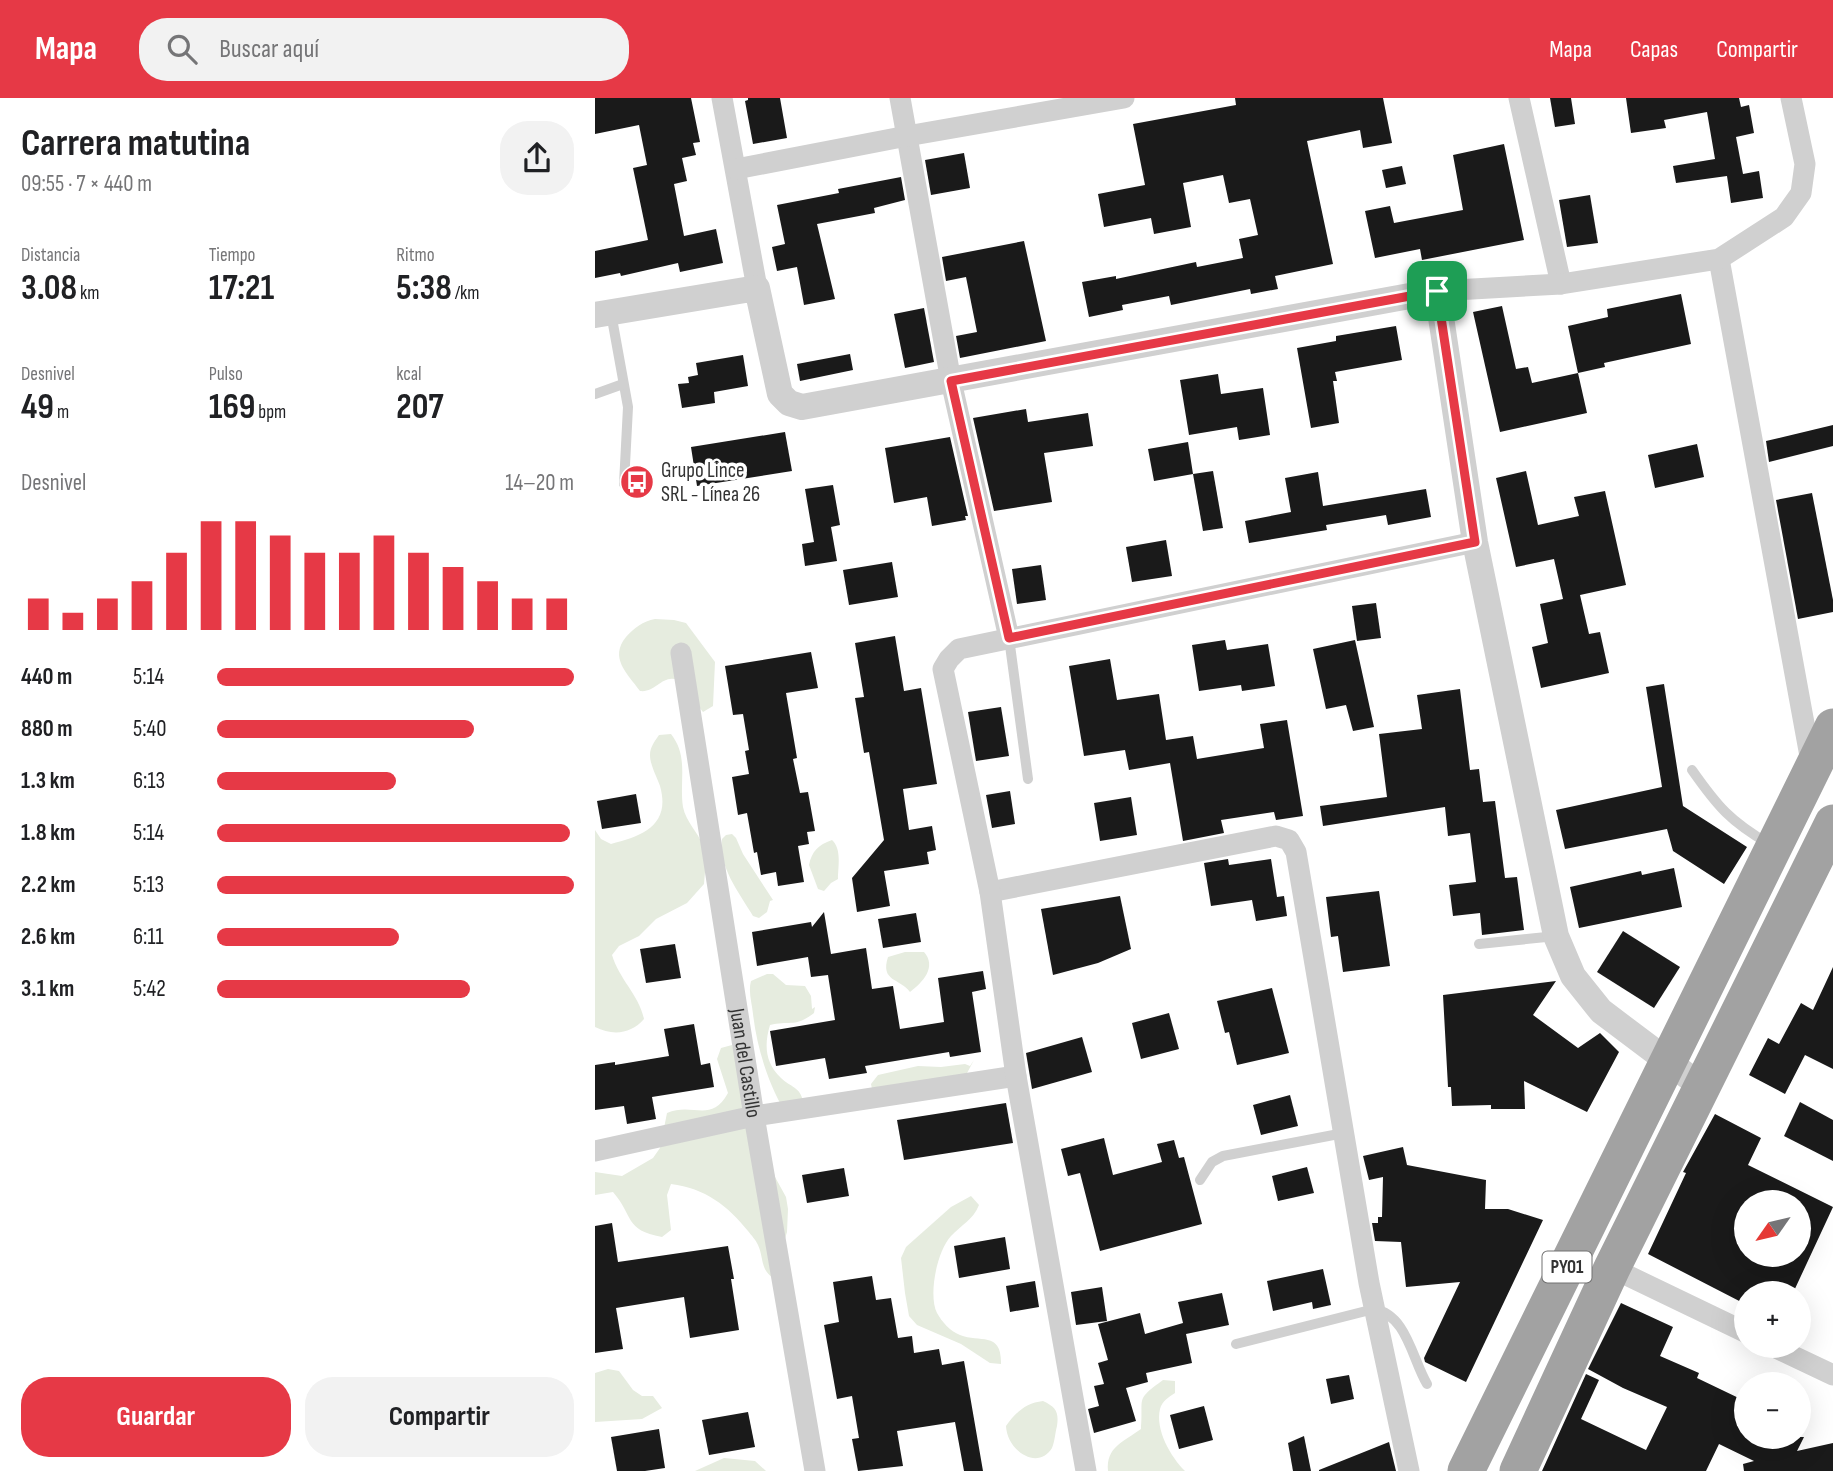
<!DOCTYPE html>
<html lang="es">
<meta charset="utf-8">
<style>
:root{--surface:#fff;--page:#f2f2f2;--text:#202124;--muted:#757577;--accent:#e63946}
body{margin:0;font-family:"Sofia Sans Condensed",sans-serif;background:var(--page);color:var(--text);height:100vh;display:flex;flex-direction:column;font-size:26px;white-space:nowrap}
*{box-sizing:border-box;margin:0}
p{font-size:23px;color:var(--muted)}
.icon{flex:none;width:38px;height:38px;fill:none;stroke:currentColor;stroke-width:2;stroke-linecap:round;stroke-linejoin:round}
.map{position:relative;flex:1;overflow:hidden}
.drawer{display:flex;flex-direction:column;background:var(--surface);width:595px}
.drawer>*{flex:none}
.needle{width:46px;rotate:236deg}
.controls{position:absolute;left:1139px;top:1092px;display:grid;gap:14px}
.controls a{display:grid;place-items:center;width:77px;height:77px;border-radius:50%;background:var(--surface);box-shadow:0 7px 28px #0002;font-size:35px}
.pin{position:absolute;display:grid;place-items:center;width:60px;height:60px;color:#fff;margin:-30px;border-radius:14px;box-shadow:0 4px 10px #0006}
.round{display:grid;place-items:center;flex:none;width:74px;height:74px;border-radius:28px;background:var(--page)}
.headline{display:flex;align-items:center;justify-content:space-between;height:119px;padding:0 21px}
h1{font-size:38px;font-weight:700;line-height:52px}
.metrics{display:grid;grid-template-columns:repeat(3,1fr);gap:10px;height:119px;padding:7px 21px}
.metrics div{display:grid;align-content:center}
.metrics b{font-size:35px;font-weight:700}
.metrics small{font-size:19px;font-weight:400}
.metrics p{font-size:19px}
.chart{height:196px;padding:14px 21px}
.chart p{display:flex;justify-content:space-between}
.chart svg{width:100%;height:126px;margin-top:7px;stroke:var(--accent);stroke-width:6}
.cta{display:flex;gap:14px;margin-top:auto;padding:14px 21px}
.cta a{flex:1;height:80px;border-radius:28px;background:var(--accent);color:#fff;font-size:28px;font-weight:700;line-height:80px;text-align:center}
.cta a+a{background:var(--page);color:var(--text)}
ul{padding:0 21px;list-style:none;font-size:23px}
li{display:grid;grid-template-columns:112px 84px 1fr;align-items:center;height:52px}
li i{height:18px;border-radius:9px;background:var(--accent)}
header{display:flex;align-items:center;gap:42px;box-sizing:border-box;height:98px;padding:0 35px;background:var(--accent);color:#fff}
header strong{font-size:33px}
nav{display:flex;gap:38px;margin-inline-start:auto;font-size:24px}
.search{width:490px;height:63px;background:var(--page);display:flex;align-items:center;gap:18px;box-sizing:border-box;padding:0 24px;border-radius:28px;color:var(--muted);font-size:26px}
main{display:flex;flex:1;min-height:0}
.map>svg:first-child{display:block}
.green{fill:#e6ecdf}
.building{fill:#1a1a1a;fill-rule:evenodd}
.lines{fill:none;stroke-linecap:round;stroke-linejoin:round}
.service{stroke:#d0d0d0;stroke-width:10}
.minor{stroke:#d0d0d0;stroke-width:21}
.tertiary{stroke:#d0d0d0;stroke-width:26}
.trunk{stroke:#a2a2a2;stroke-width:37}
.route-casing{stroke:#fff;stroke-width:14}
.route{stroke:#e63946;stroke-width:9}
.labels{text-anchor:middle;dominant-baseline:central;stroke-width:7;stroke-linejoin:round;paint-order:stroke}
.shield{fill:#fff;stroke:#707070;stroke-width:2}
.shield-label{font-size:19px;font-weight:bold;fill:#333}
.poi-label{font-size:21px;fill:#333;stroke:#fff;text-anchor:start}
.street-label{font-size:21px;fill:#333;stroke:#fff}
</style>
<header>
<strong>Mapa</strong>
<div class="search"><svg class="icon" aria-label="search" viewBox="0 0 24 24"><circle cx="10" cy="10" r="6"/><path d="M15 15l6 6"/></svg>Buscar aquí</div>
<nav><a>Mapa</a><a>Capas</a><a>Compartir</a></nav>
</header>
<main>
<section class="drawer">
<div class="headline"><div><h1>Carrera matutina</h1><p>09:55 · 7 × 440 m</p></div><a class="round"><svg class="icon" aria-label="share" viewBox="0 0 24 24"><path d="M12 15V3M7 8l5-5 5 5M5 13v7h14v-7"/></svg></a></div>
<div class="metrics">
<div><p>Distancia</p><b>3.08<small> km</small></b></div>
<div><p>Tiempo</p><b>17:21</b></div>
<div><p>Ritmo</p><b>5:38<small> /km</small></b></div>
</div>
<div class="metrics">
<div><p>Desnivel</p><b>49<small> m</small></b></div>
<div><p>Pulso</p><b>169<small> bpm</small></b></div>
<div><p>kcal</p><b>207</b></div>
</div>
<div class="chart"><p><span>Desnivel</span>14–20 m</p>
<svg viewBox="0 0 160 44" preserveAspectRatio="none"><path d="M5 44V33M15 44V38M25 44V33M35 44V27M45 44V17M55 44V6M65 44V6M75 44V11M85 44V17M95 44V17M105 44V11M115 44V17M125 44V22M135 44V27M145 44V33M155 44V33"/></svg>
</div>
<ul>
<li><b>440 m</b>5:14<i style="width:100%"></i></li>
<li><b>880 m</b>5:40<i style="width:72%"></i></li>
<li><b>1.3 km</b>6:13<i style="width:50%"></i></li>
<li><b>1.8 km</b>5:14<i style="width:99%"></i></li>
<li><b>2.2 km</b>5:13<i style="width:100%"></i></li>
<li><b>2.6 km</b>6:11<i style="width:51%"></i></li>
<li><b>3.1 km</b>5:42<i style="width:71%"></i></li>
</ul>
<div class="cta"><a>Guardar</a><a>Compartir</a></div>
</section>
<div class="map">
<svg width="1238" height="1373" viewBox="0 0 1238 1373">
<rect width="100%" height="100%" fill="#fff"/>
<g class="green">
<path d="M60,521L79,522L91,525L120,564L118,608L108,614L83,582C67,576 61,595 45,593C32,575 14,560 31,539C39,530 48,523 60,521Z"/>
<path d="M76,636C94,659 84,683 88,709C91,724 103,734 108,748C112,758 110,774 109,786L92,805L61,821L44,838L24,848L17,857C24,881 44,897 49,921C36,936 18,938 0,929V732L6,741L16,746C48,738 76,727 65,688C62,679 55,667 55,657C55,649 60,643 64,637Z"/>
<path d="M137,736L141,740L148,756L178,802L175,803L172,814L164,820L158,818C145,796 123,769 127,741L131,737Z"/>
<path d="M237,742C247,751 243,769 243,781L236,785L229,793L223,791L214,767C217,753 223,747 237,742Z"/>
<path d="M310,854H329C342,869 328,884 315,894C305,880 285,884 293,859Z"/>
<path d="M172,876H178L191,887L210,888L216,898L217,911L220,909L219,915C200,930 195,922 175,927C169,947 170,965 186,980C195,989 206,989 208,1004L190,1014C173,985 162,950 158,916C157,905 153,894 156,883Z"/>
<path d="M137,947L180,1079L191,1099L193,1111L192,1134L178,1180C165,1171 169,1160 163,1147C161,1142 156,1137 153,1133C133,1108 110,1090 76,1086L72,1097L76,1132L67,1139C29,1132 39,1118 18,1094L0,1097V1074L27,1078L58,1060L65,1050L72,1015C98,1004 116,1026 133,995L122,961L126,950Z"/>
<path d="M379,962L371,977L277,991L276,986L283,977L323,968L346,969L370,966L375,968Z"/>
<path d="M376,1098L384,1107C378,1122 366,1127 356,1138C342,1153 333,1197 342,1215C347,1224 355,1233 365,1237C385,1245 407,1233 406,1266L395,1265L366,1246L322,1227L314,1218L310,1195L306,1160L311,1149L356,1109Z"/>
<path d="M13,1271L24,1273L38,1292L47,1298H58L67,1310L47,1321L0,1324V1275Z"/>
<path d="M568,1282L580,1283V1295C574,1299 567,1303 565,1311C560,1332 576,1359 590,1373H513C511,1349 528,1344 546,1331C549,1299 539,1303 568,1282Z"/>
<path d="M448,1303C461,1309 464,1314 462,1328C460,1335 460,1343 457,1350C443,1373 412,1353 411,1328C421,1314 431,1305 448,1303Z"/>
<path d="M129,1360L160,1363L171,1373H100Z"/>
</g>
<g class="building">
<path d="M0,0H96L105,44L98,45L101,57L87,60L92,83L79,86L89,138L121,131L128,165L85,174L83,165L26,178L25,175L0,180V153L53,142L38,70L52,67L44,27L0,36Z"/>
<path d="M153,0H185L192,40L158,46L150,3L153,2Z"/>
<path d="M640,0H788L797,45L768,50L765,32L712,43L738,166L680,178L683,191L656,196L655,191L576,207L574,198L527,207L528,212L494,219L487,184L521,178V181L601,164L602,169L648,160L644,141L663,137L655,101L634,105L628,77L588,85L596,129L559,136L556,120L509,129L503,96L550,87L538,26L641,7Z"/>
<path d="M955,0H976L980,26L960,29Z"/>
<path d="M1031,0H1144L1146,9L1154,7L1159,35L1141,39L1148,76L1164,73L1168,100L1136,105L1132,78L1081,85L1078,68L1120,61L1112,14L1069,22L1071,30L1036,35Z"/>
<path d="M909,46L929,142L827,162L825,151L780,160L770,113L795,108L799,125L868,112L858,57Z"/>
<path d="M369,55L375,90L336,97L330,62Z"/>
<path d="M807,68L811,86L791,90L787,72Z"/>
<path d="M306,79L310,102L279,110L280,115L222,126L240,201L209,207L202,169L182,173L177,149L190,146L182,107L244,95L243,91Z"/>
<path d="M995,97L1003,145L972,149L964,102Z"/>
<path d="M429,143L451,243L365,260L361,238L382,234L371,179L351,183L347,159Z"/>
<path d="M1086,196L1096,246L1009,265L1010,269L983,275L973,228L1013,219L1012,211Z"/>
<path d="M907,208L921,271L933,269L937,285L983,275L992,315L905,334L878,214Z"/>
<path d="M329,210L339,264L310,270L299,216Z"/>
<path d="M801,228L807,262L740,274L742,283H738L744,325L716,330L702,250L741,243V238Z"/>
<path d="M255,256L258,272L205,283L202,266Z"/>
<path d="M148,257L153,288L119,294L120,305L87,310L83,286L94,285L93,279L103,277L101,265Z"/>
<path d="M623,276L626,296L668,290L675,337L644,342L642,329L594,337L585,282Z"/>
<path d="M431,311L433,324L493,315L498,348L449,355L457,404L399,413L378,320Z"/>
<path d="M1238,327V348L1174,364L1171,343Z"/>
<path d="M190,334L197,373L102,388L96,349Z"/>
<path d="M355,339L373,418H370L371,422L337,428L332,399L299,405L290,350Z"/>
<path d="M593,344L598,376L559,383L553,351Z"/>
<path d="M1102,346L1109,379L1060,390L1053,357Z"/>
<path d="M618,373L628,430L608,433L598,376Z"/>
<path d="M931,373L943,427L984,418L979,399L1010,393L1031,487L985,497L994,536L1005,534L1014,575L946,590L937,549L953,545L945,506L968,501L959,461L921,469L901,380Z"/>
<path d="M723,374L728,408L831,391L836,419L793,427L791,417L731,427L732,432L654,445L650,423L696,414L690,380Z"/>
<path d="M238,387L245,427L236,429L242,463L210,468L207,446L219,444L210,391Z"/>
<path d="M1217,395L1238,502V514L1203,521L1181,402Z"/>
<path d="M571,442L577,478L537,484L531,449Z"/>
<path d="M297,464L303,499L254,507L248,472Z"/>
<path d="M446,467L451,502L422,506L417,471Z"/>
<path d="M781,505L786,540L762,543L757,508Z"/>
<path d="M300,538L309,593L326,590L342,686L308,691L314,732L337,728L341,752L332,754L334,766L289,773L295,808L262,814L257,780L289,742L274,654L269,655L260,600L269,599L260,545Z"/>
<path d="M630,542L632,552L673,546L680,588L647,593L646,587L604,593L597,547Z"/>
<path d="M760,542L779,629L758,633L751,607L731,611L718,551Z"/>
<path d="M216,554L223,590L191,595L202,660L198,661L205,695L213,694L220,733L212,734L214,746L203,748L209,784L183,788L181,774L166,777L162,754L159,755L152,715L143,717L137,679L154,676L150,653L154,652L148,616L138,617L130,568Z"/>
<path d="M515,561L522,602L564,596L571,642L598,638L602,661L669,650L665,626L692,622L708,718L681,722L679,714L626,722L629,735L588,743L575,665L534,672L530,652L489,658L474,568Z"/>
<path d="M1069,586L1088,708L1152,749L1129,786L1078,753L1072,731L970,751L961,712L1067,689L1051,589Z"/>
<path d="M865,591L875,672L884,671L888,704L900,703L910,780L922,779L929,832L887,837L885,815L858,818L854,787L881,784L875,735L853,738L850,709L728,728L725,708L792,699L784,636L827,631L822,597Z"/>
<path d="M406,609L414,658L381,663L373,614Z"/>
<path d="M415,693L420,726L397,730L391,697Z"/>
<path d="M41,696L46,725L7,731L2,703Z"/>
<path d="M536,699L542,737L505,743L499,705Z"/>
<path d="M633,761L634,767L676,761L682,799L689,798L692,818L661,823L657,802L616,808L609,765Z"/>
<path d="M1079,770L1087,809L984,830L975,789L1046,773L1047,777Z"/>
<path d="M784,793L795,868L748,874L743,838L736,839L731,799Z"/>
<path d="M525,798L536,851L503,865L458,877L446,811Z"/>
<path d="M229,814L236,856L271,850L277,891L298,888L305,931L349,924L343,880L388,873L391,891L377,894L386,954L355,959L354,954L270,968L272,975L234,981L230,960L181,968L175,933L240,922L233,877L216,879L213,859L162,868L157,834L216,824L217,829Z"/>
<path d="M321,815L326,844L288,850L283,821Z"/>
<path d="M1028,833L1085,869L1059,910L1002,874Z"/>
<path d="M80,846L86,880L51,885L45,851Z"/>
<path d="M1238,869V971L1210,957L1190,996L1154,977L1173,940L1184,946L1206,905L1218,912Z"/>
<path d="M961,883L938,917L983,950L1005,935L1024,954L992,1014L929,983L930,1011H896V1007L857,1008L856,989H853L848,897Z"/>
<path d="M677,890L694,955L642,967L634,934L630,935L622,903Z"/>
<path d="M574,915L584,951L546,961L537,925Z"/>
<path d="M99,926L106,967L115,965L119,989L57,999L61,1021L32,1026L29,1008L0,1012V967L20,964V967L74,958L69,931Z"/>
<path d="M487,939L497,974L437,991L431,955Z"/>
<path d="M695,997L703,1028L666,1037L658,1007Z"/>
<path d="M1205,1004L1238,1022V1063L1189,1038Z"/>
<path d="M411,1005L418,1045L309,1062L302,1022Z"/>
<path d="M1120,1016L1166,1040L1153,1067L1238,1109L1198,1195H1152V1207L1053,1156L1091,1075L1088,1074ZM1152,1104H1204V1157H1152Z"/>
<path d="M509,1040L518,1077L567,1064L562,1046L579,1042L584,1060L589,1059L607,1126L505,1153L485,1075L473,1078L466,1051Z"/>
<path d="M808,1049L812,1067L891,1082L890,1111H913L948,1122L871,1284L830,1264L829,1260L865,1184L811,1189L806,1144L780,1143L777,1125H783V1119H787L788,1079L774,1082L768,1058Z"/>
<path d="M712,1069L719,1095L683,1103L677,1078Z"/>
<path d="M249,1070L254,1098L212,1105L207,1077Z"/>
<path d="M17,1125L23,1164L133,1148L139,1181H136L144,1232L95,1240L89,1199L21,1210L28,1251L0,1255V1128Z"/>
<path d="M410,1139L415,1171L364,1180L359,1148Z"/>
<path d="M728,1171L736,1207L718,1211L717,1204L678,1213L672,1183Z"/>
<path d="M277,1178L281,1202L296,1200L303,1240L317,1238L319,1255L344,1251L347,1267L369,1263L388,1373H369L360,1324L302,1333L308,1368L263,1373L257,1341L264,1340L257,1298L242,1301L229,1227L244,1224L238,1184Z"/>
<path d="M440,1183L444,1209L415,1214L411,1188Z"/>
<path d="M507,1189L512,1223L481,1227L476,1194Z"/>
<path d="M627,1195L634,1227L591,1236L597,1265L551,1275L553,1284L531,1290L541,1323L499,1335L493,1311L504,1308L499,1288L509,1286L503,1265L513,1262L503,1226L545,1215L550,1236L588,1225L583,1204Z"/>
<path d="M1026,1205L1078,1229L1065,1258L1104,1275L1102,1280L1152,1304V1339H1209L1202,1353L1238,1345V1373H1149L1148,1366L1159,1363L1124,1346L1111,1373H947L991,1276L1004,1282L986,1321L1051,1352L1072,1309L1028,1290L993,1271Z"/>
<path d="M754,1277L759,1301L736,1306L731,1281Z"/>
<path d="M609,1308L618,1342L584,1351L575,1317Z"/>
<path d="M153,1314L160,1349L114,1357L107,1322Z"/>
<path d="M64,1331L70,1370L50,1373H22L16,1339Z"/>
<path d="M709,1338L716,1373H698L693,1345Z"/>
<path d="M794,1344L801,1373H724V1372Z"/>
</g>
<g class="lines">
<g class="service">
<path d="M16,215L33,309L29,386"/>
<path d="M0,296L28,286"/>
<path d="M414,540L433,681"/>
<path d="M1097,672C1123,709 1135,723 1174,746"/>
<path d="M884,846L961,838"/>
<path d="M605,1082L617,1064L628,1058L749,1035"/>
<path d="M641,1246L779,1211C812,1217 817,1261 832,1286"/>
</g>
<g class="minor">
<path d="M127,0L162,190"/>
<path d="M305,0L356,283L414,540"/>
<path d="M924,0L966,186"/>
<path d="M141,71L312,38L529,0"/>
<path d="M1124,161L1217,669"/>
<path d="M842,193L966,186L1124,161L1189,119L1206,95L1210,66L1196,0"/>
<path id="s1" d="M86,555L159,1018L220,1373"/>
<path d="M395,794L681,738L694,742L701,754L774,1185L814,1373"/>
<path d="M0,1053L159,1018L421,978"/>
<path d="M1017,1170L1152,1235"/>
<path d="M1177,1248L1238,1277"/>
<path d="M491,1373L421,978L395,794L348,571L354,561L364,551L880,444"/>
</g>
<path class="tertiary" d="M0,217L162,190L185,296L194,305L207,309L842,193L880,444L961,838L978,878L1006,913L1107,989"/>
<g class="trunk">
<path d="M871,1373L1238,629"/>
<path d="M923,1373L1017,1170L1238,725"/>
</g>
</g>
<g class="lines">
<g class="route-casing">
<path id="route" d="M842,193L880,444L414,540L356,283Z"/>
</g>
<use href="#route" class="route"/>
</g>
<defs>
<g id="bus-disc" transform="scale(1.75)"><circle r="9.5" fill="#e63946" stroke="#fff"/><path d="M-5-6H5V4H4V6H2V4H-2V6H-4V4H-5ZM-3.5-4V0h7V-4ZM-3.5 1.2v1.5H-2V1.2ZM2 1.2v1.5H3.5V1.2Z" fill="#fff"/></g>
</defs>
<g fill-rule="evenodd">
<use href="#bus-disc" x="42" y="384"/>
</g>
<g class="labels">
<rect class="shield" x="947.5" y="1153.5" width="49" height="31" rx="5"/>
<g class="shield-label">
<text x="972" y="1169">PY01</text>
</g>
<g class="poi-label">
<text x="66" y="372">Grupo Lince<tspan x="66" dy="24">SRL - Línea 26</tspan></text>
</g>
<g class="street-label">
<text stroke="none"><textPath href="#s1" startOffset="415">Juan del Castillo</textPath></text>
</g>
</g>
</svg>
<div class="controls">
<a><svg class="needle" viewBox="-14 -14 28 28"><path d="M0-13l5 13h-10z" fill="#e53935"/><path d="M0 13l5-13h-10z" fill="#757577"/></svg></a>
<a>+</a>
<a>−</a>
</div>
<div class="pin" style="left:842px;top:193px;background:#1e9e55"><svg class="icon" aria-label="arrive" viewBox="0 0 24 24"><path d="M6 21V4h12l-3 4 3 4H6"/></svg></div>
</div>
</main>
